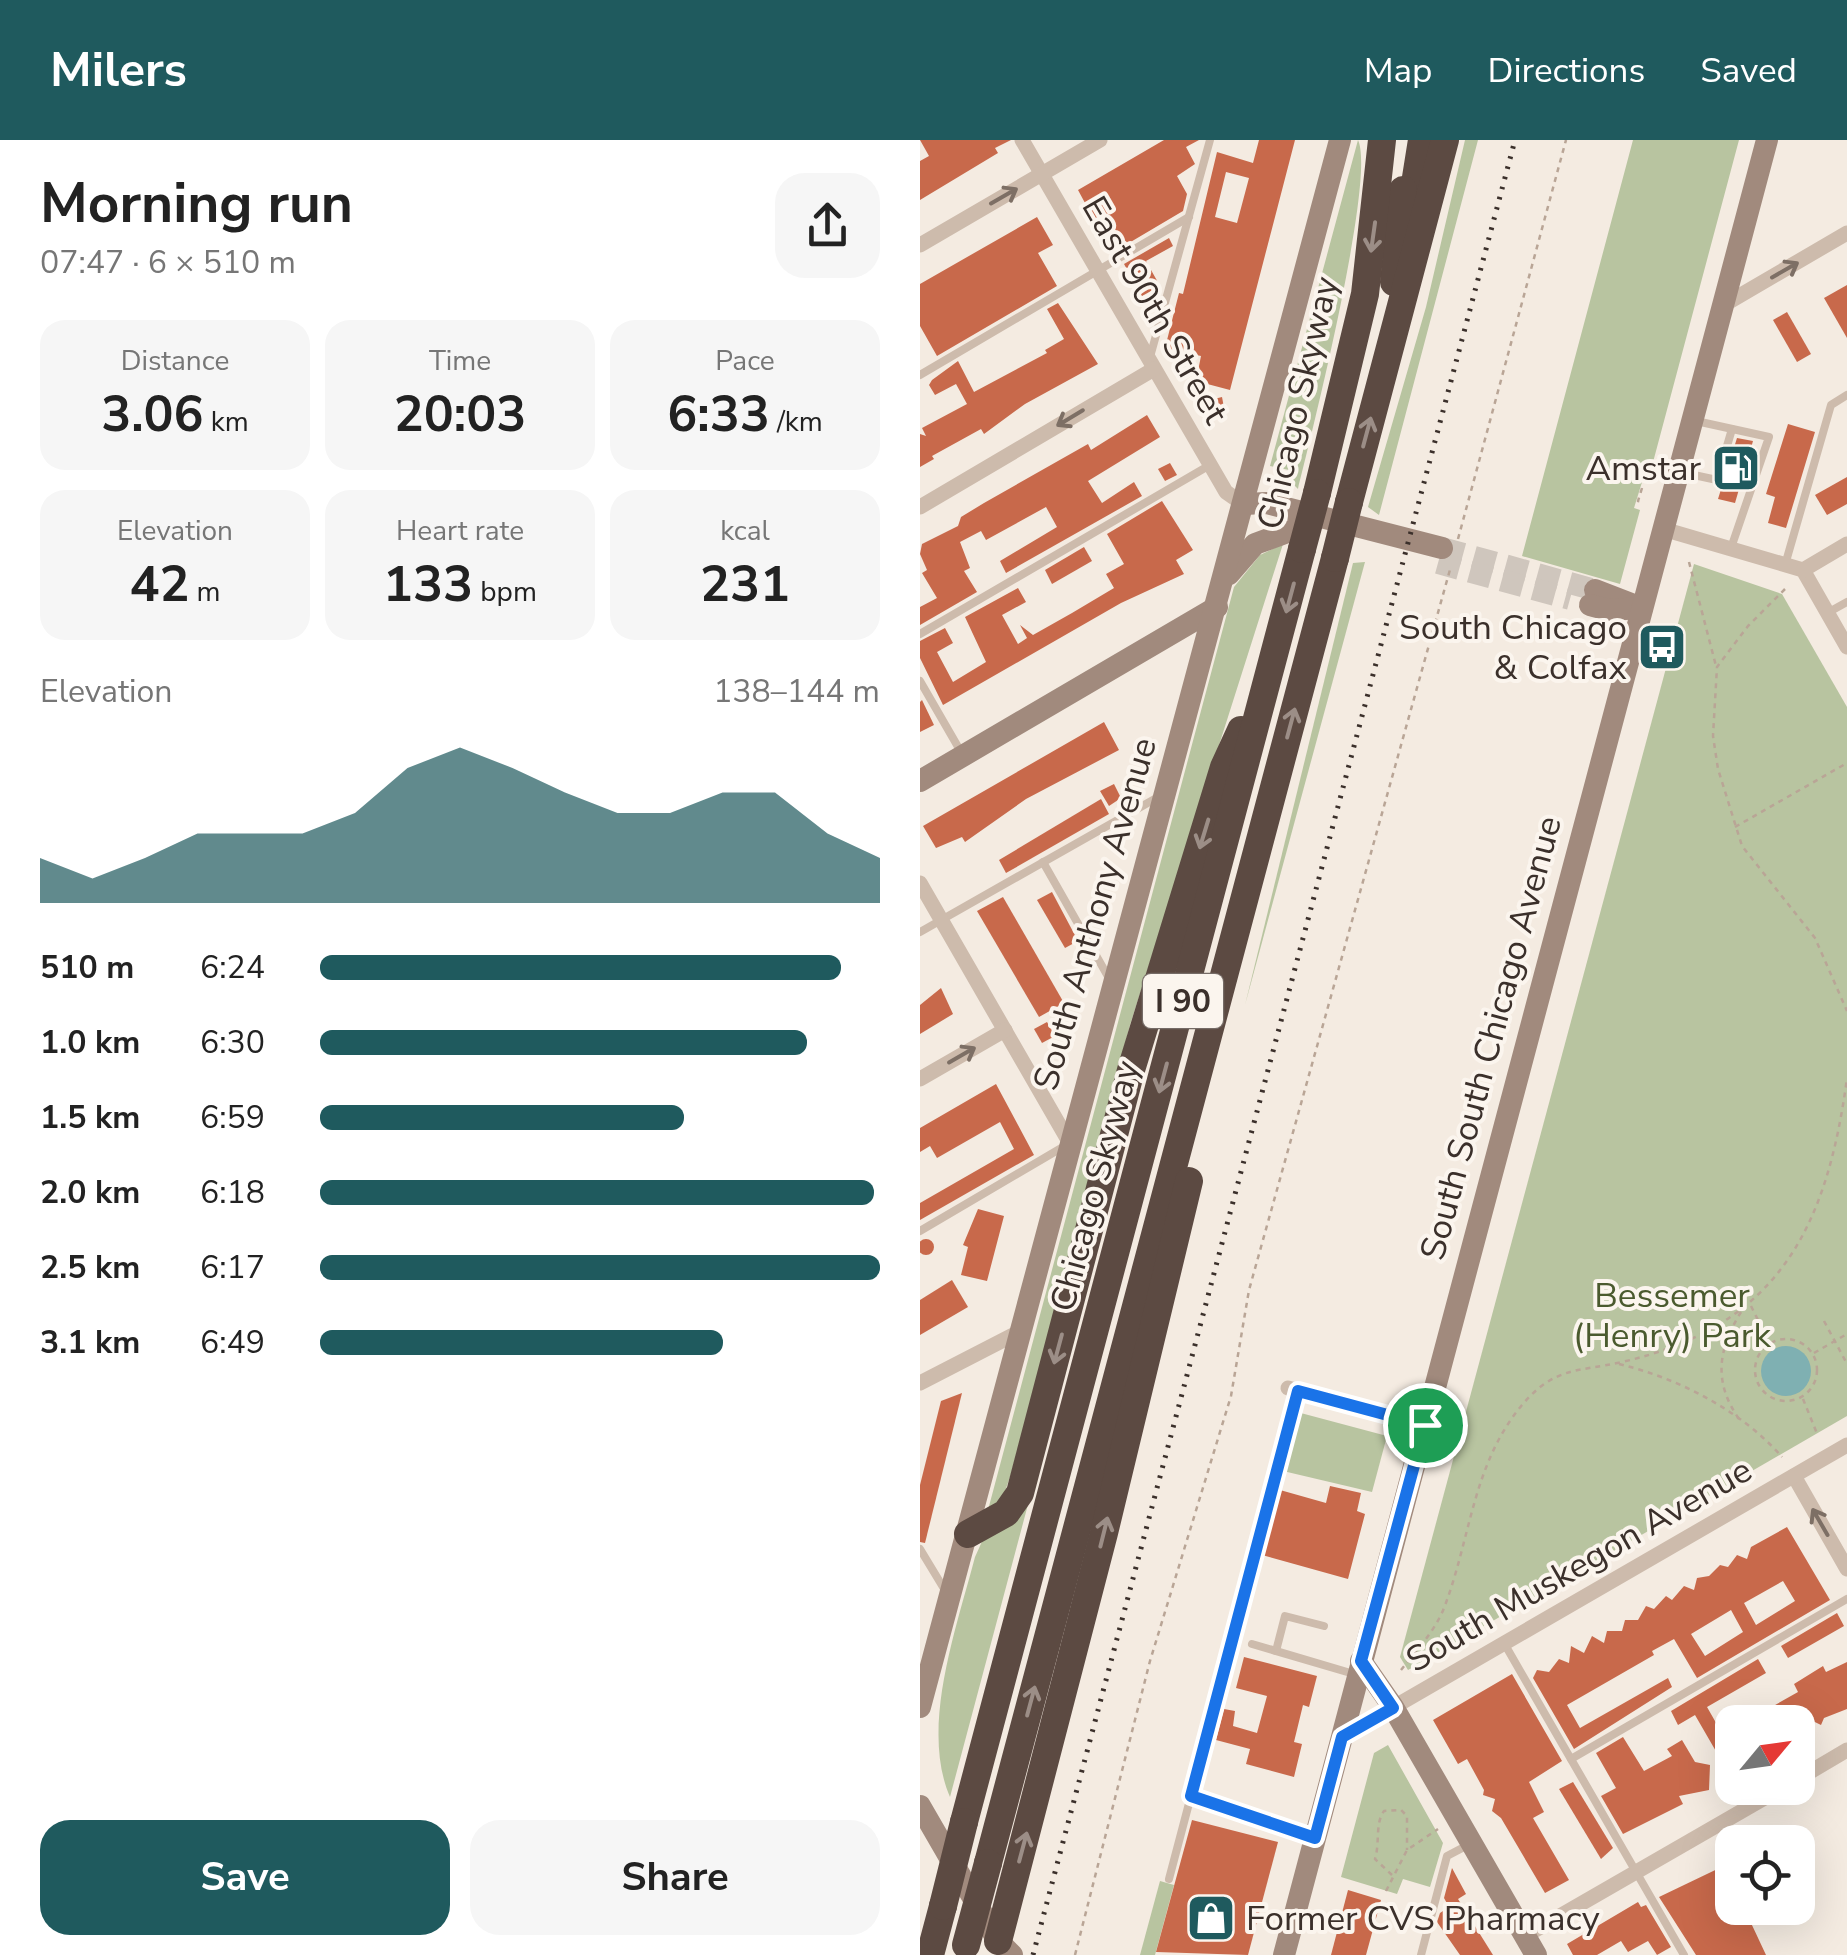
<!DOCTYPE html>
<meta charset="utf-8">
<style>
:root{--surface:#fff;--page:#f6f6f6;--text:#222;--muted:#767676;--accent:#1f5a5e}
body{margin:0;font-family:"Nunito Sans",sans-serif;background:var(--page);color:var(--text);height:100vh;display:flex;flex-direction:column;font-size:38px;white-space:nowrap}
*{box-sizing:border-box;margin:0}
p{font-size:32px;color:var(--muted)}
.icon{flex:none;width:55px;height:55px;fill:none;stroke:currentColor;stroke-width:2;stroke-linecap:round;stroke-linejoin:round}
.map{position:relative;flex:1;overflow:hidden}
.panel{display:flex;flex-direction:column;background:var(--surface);width:920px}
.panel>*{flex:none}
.needle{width:65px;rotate:61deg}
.fabs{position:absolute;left:795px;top:1565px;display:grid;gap:20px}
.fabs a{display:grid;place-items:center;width:100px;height:100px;border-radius:20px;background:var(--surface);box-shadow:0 10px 40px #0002;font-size:50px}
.pin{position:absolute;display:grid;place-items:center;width:85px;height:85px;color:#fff;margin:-42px;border:5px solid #fff;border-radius:50%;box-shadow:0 2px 10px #0007}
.round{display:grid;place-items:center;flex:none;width:105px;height:105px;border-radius:30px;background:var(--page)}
.headline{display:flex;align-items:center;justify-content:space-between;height:170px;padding:0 40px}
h1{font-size:55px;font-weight:700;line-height:75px}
.stats{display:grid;grid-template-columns:repeat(3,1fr);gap:15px;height:170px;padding:10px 40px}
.stats div{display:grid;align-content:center;border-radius:25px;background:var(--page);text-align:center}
.stats b{font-size:50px;font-weight:700}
.stats small{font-size:28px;font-weight:400}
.stats p{font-size:28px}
.chart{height:280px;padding:20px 40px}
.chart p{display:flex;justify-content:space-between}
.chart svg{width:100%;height:180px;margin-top:10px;fill:var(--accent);opacity:.7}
.action{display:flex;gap:20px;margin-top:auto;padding:20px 40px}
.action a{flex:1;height:115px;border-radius:30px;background:var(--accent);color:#fff;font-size:40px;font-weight:700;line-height:115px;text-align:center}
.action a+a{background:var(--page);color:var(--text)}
ul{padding:0 40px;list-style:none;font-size:32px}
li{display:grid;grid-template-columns:160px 120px 1fr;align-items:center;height:75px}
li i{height:25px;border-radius:12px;background:var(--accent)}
header{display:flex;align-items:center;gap:60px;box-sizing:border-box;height:140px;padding:0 50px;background:var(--accent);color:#fff}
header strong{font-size:48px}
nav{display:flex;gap:55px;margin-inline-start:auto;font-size:35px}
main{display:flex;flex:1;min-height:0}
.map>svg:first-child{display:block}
.green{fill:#b8c4a0}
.water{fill:#7fb0b2}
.building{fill:#c8694b;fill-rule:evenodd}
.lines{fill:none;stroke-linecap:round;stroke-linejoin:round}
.secondary-tunnel{stroke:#cfc6bd;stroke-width:22;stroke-dasharray:22 11;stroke-linecap:butt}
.path{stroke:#b9a596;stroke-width:2.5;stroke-dasharray:5 5;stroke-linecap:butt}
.lane{stroke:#cdbbac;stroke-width:8}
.street{stroke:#cdbbac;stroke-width:15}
.secondary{stroke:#a18a7d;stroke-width:22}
.highway{stroke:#5c4a42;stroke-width:28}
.rail{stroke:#3b302b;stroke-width:5;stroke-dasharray:2.5 8;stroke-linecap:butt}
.highway-bridge{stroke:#5c4a42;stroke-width:28}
.oneway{stroke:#7d6f65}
.oneway2{stroke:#9c8e87}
.route-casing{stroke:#fff;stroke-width:20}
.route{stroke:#1a73e8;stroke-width:12}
.labels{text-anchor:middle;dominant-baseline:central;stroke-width:8;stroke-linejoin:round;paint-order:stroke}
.shield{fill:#fbf5ee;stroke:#756b66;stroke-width:2.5}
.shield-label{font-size:32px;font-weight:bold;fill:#3b302b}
.street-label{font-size:35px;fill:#3b302b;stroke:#fbf5ee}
.poi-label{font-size:35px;fill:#3b302b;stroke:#fbf5ee;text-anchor:end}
.park-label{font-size:35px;fill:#4a5a2e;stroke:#fbf5ee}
</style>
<header>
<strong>Milers</strong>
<nav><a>Map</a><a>Directions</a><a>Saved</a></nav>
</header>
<main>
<section class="panel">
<div class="headline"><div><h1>Morning run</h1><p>07:47 · 6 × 510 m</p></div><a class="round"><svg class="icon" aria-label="share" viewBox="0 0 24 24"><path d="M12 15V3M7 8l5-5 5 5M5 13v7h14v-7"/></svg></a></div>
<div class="stats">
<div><p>Distance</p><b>3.06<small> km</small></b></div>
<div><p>Time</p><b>20:03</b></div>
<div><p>Pace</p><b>6:33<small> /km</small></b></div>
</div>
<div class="stats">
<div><p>Elevation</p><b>42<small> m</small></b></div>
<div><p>Heart rate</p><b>133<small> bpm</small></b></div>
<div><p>kcal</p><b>231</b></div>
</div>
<div class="chart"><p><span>Elevation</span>138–144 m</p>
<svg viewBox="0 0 160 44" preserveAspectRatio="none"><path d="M0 44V33L10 38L20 33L30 27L40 27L50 27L60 22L70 11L80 6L90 11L100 17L110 22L120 22L130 17L140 17L150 27L160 33V44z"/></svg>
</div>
<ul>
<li><b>510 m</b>6:24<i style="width:93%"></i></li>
<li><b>1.0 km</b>6:30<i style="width:87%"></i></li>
<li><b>1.5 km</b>6:59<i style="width:65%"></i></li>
<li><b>2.0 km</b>6:18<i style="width:99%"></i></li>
<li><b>2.5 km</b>6:17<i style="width:100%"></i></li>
<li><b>3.1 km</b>6:49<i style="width:72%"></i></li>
</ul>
<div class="action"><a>Save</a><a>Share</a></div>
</section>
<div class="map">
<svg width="927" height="1815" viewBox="0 0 927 1815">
<rect width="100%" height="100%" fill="#f4ebe1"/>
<g class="green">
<path d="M438,0C456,38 392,293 378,349L370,341L369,330L350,326Z"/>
<path d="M545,0H558L459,375L448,367L506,167Z"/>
<path d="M713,0H819L732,326H727L714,368L720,370L700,444L602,416Z"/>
<path d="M363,404L210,885L91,1334L82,1360L68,1370L314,447L340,415Z"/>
<path d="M445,422L325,865L433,423Z"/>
<path d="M774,424L862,454L927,567V1276L488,1530L480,1517Z"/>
<path d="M238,877L30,1657C0,1588 36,1490 55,1417L64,1397L91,1380Z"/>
<path d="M377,1272L467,1296L452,1352L363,1331Z"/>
<path d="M468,1605L523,1703L510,1747L483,1739L477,1754L421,1737L454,1613Z"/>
<path d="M240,1741L254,1745L235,1815H220Z"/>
</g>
<circle class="water" cx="866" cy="1231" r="25"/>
<g class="building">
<path d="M0,0H91L75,8L78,13L0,60V21L9,16Z"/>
<path d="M244,0H279L266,7L275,24L257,36L267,54L263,71L192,113L158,50Z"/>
<path d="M339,0H375L310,250L276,241L281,216L245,208L259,153L263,154L297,12L333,23ZM306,32L329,38L317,83L295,77Z"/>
<path d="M117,77L133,105L118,113L137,146L17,216L0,186V144Z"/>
<path d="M249,98L253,106L226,121L240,146L222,156L204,124Z"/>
<path d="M927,145V198L904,158Z"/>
<path d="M138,163L178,224L105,264L64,294L61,289L12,316L14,319L0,327V294L6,296L2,288L47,264L36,244L15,255L9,245L12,240L38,221L54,252L127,213L125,210L144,199L127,169Z"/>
<path d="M867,172L891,214L877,222L853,180Z"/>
<path d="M302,257L305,273L289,276L286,261Z"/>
<path d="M227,275L240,297L168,341L182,363L214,342L222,356L86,433L80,421L137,387L126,367L66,400L61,391L40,402L50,428L44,431L57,452L0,485V467L17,458L2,433L7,430L0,414L2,404L38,386L41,377L64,363L168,304L171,310Z"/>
<path d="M868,284L895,292L866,388L848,383L855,357L846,354Z"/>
<path d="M817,298L833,301L815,363L798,359Z"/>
<path d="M250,323L257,335L245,341L238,329Z"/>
<path d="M927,337V364L907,375L895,355Z"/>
<path d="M242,361L273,410L256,420L264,434L201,463L23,565L0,518V501L25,488L33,503L17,512L33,542L66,522L45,477L98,448L106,462L82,475L98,504L107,498L100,485L113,495L152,473L194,448L186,434L204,424L187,394Z"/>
<path d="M164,407L172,421L132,444L125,430Z"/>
<path d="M2,560L14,585L0,592V562Z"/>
<path d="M184,582L199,610L106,659L45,702L42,697L16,708L3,686Z"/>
<path d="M194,644L201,658L189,666L180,651Z"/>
<path d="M181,659L189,674L86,733L79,720Z"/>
<path d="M132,752L158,801L145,808L117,760Z"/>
<path d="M83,757L144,863L119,877L57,771Z"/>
<path d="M21,848L33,874L0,894V865Z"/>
<path d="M127,882L135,896L122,903L114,889Z"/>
<path d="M76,944L114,1015L0,1080V1063L94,1009L80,982L17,1018L10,1006L0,1012V988Z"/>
<path d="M58,1069L84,1076L67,1141L41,1135L48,1107L43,1105Z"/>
<circle cx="6" cy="1107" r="8"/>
<path d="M32,1140L48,1167L0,1195V1160Z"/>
<path d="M42,1253L5,1403L0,1402V1345L21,1261Z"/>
<path d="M410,1346L441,1353L437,1371L445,1374L428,1439L342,1415L360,1350L406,1363Z"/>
<path d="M867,1387L910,1460L777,1538L754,1499L732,1511L734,1515L647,1565L660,1588L748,1538L752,1547L654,1609L613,1538L617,1530L629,1532L639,1519L649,1523L651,1506L664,1513L672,1496L684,1503L687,1491H702L705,1480H718L726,1466L734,1469L746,1456L752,1460L764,1446L774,1450L777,1438L789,1436L800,1425L808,1427L817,1415L827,1419L831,1407ZM863,1441L875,1461L836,1485L824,1463ZM811,1470L823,1492L785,1516L771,1494Z"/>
<path d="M917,1473L924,1486L868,1518L861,1506Z"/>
<path d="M324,1517L397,1536L389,1567L383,1565L374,1602L382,1604L374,1637L326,1624L330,1609L296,1600L304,1569L315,1571L313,1586L337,1593L347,1556L316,1548Z"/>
<path d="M838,1519L846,1533L787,1567L799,1588L812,1580V1639L775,1575L758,1585L751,1571Z"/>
<path d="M927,1522V1569L904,1578L901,1585L868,1569L876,1582H825L878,1552L874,1544L903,1526L906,1532Z"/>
<path d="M592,1534L642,1621L609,1642L624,1672L613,1678L649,1740L625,1753L581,1678L572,1671L575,1659L563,1655L564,1650L547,1619L538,1624L513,1580Z"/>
<path d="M703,1597L724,1631L752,1616L747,1609L762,1600L775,1622L790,1625L789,1650L759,1656L763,1664L703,1694L681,1656L696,1648L676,1613Z"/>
<path d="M653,1642L693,1708L681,1719L639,1649Z"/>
<path d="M272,1680L358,1702L328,1815L236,1812Z"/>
<path d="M812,1722V1768H824L846,1815H776L739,1757Z"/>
<path d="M532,1728L546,1754L538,1759L573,1815H540L517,1782L520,1773L529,1767L524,1758Z"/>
<path d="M428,1750L461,1760L446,1815H411Z"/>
<path d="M718,1762L721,1767L726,1765L751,1807L737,1815L728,1801L708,1812L701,1801L677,1815H653L647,1804Z"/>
</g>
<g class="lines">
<g class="secondary-tunnel">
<path d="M522,408L675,450"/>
<path d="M518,423L650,459"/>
</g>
<g class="path">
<path d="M722,348L718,361L723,362"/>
<path d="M538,399L646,0"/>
<path d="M769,422L796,526"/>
<path d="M865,449L828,486L797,527L793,596L798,629L822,706L895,798L927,871"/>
<path d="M815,687L927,623"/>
<path d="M831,1166L850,1204"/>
<path d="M904,1181L926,1222"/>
<circle cx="866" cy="1230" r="31"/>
<path d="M894,1213L927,1194"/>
<path d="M699,1224C758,1238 822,1271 862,1317"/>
<path d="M883,1259L898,1296"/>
<path d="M819,1279C793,1242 798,1209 821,1172"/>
<path d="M481,1530C496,1511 515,1491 524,1468C551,1398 552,1325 602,1265C635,1226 658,1232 702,1222C859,1186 907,1087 927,938"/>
<path d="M472,1735L455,1719C460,1703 455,1683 464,1671L481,1670L487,1676V1710"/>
<path d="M466,1751L487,1710L518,1689"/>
<path d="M155,1815L230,1521L311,1256L329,1150L531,426"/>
</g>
<g class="lane">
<path d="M230,217L290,0"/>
<path d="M0,235L269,77"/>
<path d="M776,281L849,297L811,408"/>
<path d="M760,332L797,340L812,289"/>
<path d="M865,425L911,265L927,255"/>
<path d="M909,472L927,462"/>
<path d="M0,494L290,325"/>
<path d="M0,541L41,612"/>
<path d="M123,722L190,840"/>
<path d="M0,792L240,656"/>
<path d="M0,1091L143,1007"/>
<path d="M0,1409L26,1452"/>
<path d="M584,1503L764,1815"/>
<path d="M332,1504L434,1534"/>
<path d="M356,1511L365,1476L404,1486"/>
<path d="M651,1619L927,1459"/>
<path d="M271,1656L390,1696"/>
<path d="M249,1739L378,1251"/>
<path d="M501,1815L527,1716L548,1705"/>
</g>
<g class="street">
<path d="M102,0L306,352L323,364"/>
<path d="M0,105L180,0"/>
<path d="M802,166L927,93"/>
<path d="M0,367L234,229"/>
<path d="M743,389L883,430L927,507"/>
<path d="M883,430L927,404"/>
<path d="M0,743L148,1000"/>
<path d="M0,939L85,890"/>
<path d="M0,1243L101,1191"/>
<path d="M368,1248L505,1285"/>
<path d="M874,1336L927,1429"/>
<path d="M422,1597L927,1305"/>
<path d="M878,1639L927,1610"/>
<path d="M605,1796L862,1648"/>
</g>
<g class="secondary">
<path d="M323,364L347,363L522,408"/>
<path d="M309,434L335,404L384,386"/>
<path d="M675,450L719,467"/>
<path d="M670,465L689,470L722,468"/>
<path d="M0,641L297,467"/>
<path d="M441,1521L473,1567L616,1815"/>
<path d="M0,1567L420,0"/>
<path d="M0,1666L78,1801L92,1815"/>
<path d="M364,1815L847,0"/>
</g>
<g class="highway">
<path d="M491,69L502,0"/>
<path d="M474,142L483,50"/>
<path d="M397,353L445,154L462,0"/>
<path d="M429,362L525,0"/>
<path d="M48,1394L86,1373L100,1353L211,930L304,627L321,590"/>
<path d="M44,1682L382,409"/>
<path d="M68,1723L415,418"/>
<path d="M78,1801L184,1393L269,1041"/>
<path d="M10,1815L23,1766"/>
</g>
<path class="rail" d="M113,1815L595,0"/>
<g class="highway-bridge">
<path d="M382,409L397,353"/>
<path d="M415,418L429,362"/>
<path d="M23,1766L44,1682"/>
<path d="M46,1805L68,1723"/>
</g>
</g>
<defs><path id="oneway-shaft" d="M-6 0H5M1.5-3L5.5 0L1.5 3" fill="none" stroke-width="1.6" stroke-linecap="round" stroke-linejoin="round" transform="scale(2.5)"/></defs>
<g class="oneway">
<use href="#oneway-shaft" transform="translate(84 56) rotate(-30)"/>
<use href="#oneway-shaft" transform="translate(865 130) rotate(-30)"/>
<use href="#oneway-shaft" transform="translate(150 278) rotate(149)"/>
<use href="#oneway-shaft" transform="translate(42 915) rotate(-30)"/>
<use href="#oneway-shaft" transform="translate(900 1382) rotate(-120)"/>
</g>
<g class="oneway2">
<use href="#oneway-shaft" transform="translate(453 97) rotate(98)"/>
<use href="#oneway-shaft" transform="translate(447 292) rotate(-75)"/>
<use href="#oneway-shaft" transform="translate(370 458) rotate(105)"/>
<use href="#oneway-shaft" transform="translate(371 583) rotate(-75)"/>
<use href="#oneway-shaft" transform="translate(284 694) rotate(107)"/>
<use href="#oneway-shaft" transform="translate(243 938) rotate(105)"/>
<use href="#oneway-shaft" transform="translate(138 1209) rotate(105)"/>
<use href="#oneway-shaft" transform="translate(184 1392) rotate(-76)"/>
<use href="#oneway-shaft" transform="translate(111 1561) rotate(-75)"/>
<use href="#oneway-shaft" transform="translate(103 1707) rotate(-75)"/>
</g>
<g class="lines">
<g class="route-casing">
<path id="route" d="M378,1251L505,1285L441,1521L473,1568L422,1597L395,1698L271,1656Z"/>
</g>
<use href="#route" class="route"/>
</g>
<defs>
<g id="fuel-square" transform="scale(2.5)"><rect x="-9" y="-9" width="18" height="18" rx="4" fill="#1f5a5e" stroke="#fbf5ee"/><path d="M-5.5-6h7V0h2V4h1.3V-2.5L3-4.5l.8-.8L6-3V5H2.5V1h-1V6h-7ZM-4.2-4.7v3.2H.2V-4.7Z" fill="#fff"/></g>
<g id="bus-square" transform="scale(2.5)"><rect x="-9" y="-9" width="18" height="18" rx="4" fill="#1f5a5e" stroke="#fbf5ee"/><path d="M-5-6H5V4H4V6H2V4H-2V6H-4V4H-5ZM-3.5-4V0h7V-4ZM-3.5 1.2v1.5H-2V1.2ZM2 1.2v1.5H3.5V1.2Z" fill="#fff"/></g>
<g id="shop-square" transform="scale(2.5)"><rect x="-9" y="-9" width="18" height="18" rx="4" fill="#1f5a5e" stroke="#fbf5ee"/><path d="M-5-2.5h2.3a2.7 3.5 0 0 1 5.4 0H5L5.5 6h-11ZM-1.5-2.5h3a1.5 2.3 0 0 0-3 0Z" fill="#fff"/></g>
</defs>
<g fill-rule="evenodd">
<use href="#fuel-square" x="816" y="328"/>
<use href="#bus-square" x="742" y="507"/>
<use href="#shop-square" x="291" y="1778"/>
</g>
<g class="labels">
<rect class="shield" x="223" y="834" width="80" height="54" rx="8"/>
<g class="shield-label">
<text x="263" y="861">I 90</text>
</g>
<g class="street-label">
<text transform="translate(235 170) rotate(60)">East 90th Street</text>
<text transform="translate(378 263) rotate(-77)">Chicago Skyway</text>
<text transform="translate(175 774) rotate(-74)">South Anthony Avenue</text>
<text transform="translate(571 898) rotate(-75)">South South Chicago Avenue</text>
<text transform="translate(175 1046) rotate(-75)">Chicago Skyway</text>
<text transform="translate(659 1425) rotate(-30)">South Muskegon Avenue</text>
</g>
<g class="poi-label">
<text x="781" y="328">Amstar</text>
<text x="707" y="487">South Chicago<tspan x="707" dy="40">&amp; Colfax</tspan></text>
<text x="326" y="1778" text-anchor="start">Former CVS Pharmacy</text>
</g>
<g class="park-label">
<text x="752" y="1155">Bessemer<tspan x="752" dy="40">(Henry) Park</tspan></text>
</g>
</g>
</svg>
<div class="fabs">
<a><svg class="needle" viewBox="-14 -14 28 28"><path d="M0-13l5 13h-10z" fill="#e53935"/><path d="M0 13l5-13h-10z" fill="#767676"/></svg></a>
<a><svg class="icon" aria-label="locate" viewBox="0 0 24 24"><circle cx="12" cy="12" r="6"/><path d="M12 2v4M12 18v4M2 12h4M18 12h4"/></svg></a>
</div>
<div class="pin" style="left:505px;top:1285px;background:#1e9e55"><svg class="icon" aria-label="arrive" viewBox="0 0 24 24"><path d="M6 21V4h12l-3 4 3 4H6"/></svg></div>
</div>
</main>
